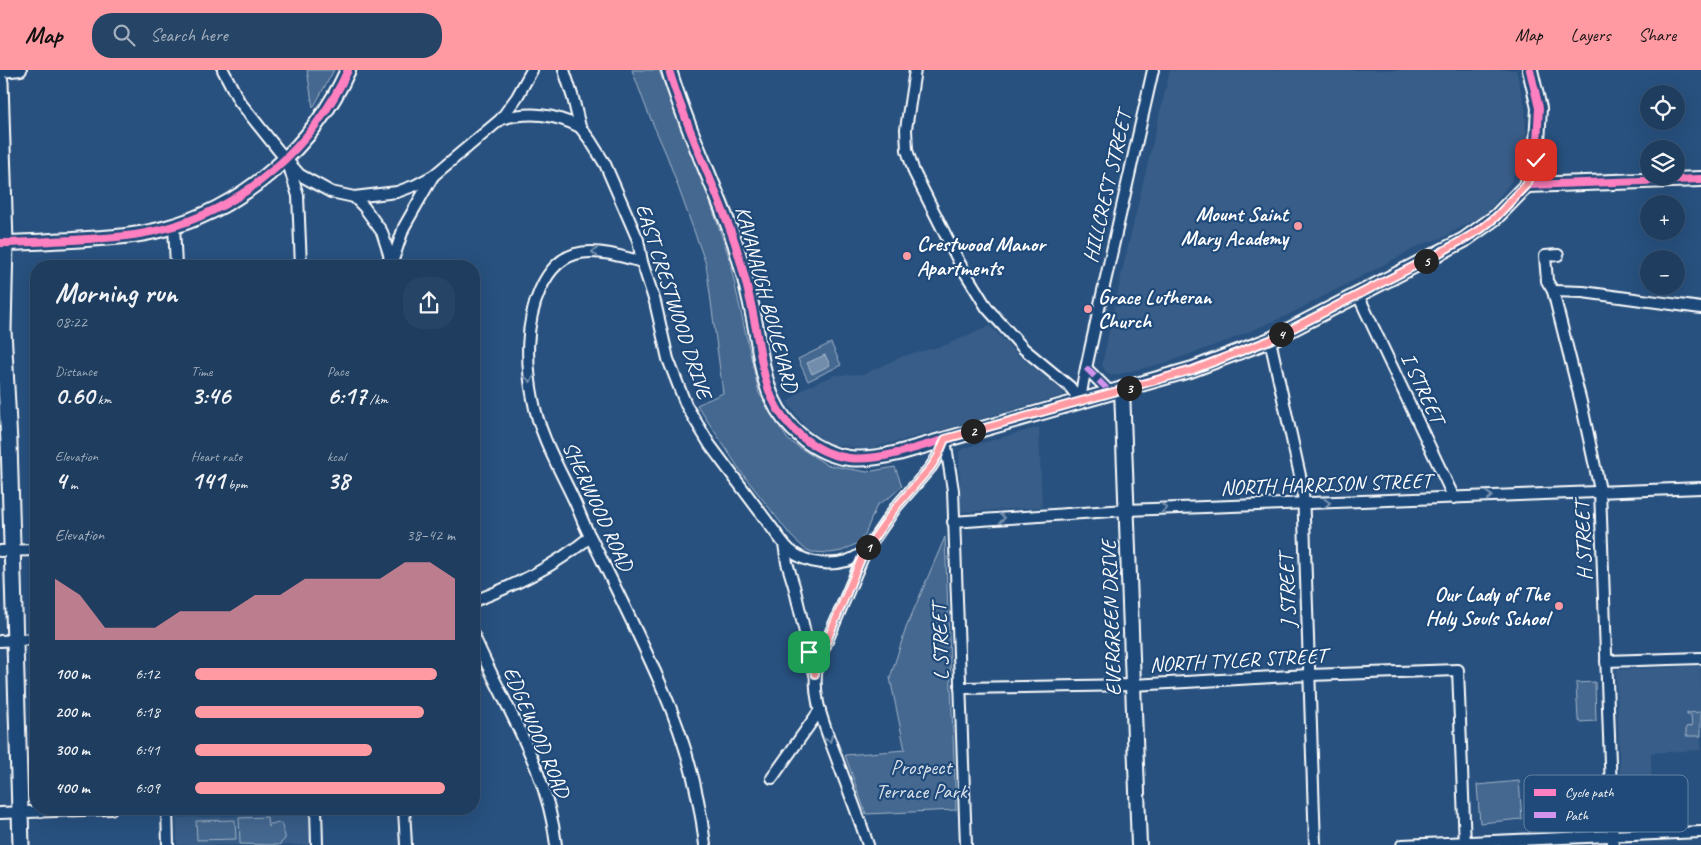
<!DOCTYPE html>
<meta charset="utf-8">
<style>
:root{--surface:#1e3d5f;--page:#264465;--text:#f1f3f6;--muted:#a1aebd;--line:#3c5674;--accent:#ff9aa2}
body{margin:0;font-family:Caveat,sans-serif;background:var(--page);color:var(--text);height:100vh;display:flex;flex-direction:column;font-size:19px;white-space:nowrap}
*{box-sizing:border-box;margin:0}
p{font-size:16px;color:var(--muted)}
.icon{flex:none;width:28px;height:28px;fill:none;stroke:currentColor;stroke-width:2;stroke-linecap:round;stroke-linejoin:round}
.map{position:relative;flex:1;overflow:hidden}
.details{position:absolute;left:30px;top:190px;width:450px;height:555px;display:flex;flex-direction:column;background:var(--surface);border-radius:20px;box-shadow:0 5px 20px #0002,0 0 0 1px var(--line)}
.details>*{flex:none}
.buttons{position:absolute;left:1640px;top:15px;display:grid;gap:10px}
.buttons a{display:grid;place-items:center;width:45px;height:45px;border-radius:50%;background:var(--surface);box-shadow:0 5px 20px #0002,0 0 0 1px var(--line);font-size:25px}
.pin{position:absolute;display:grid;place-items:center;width:42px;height:42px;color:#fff;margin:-21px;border-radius:10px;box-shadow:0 2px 8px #0006}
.km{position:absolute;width:25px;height:25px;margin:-12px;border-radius:50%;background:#222;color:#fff;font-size:14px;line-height:25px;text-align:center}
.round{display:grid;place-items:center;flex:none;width:52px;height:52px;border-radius:20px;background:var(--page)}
.head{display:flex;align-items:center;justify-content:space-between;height:85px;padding:0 25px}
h1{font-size:28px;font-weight:700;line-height:38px}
.figures{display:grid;grid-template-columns:repeat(3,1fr);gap:8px;height:85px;padding:5px 25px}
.figures div{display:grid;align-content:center}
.figures b{font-size:25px;font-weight:700}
.figures small{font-size:14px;font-weight:400}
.figures p{font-size:14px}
.chart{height:140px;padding:10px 25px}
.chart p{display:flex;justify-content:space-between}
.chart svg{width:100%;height:90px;margin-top:5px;fill:var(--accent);opacity:.7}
ul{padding:0 25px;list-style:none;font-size:16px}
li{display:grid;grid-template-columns:80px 60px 1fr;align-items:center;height:38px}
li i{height:12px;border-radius:6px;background:var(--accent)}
header{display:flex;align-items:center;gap:30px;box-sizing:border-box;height:70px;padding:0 25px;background:var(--accent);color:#111}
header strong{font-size:24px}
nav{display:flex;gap:28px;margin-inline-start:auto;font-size:18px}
.search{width:350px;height:45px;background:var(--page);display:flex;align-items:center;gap:12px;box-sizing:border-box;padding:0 18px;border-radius:20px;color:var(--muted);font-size:19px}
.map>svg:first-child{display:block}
.built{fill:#375d88}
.green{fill:#446890;stroke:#a2b4c8}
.water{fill:#718dab;stroke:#aabbcd}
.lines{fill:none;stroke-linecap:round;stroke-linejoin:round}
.street-casing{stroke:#fff;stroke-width:14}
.secondary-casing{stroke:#fff;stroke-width:18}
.primary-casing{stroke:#fff;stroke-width:19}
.street{stroke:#1f4a7a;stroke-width:10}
.secondary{stroke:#1f4a7a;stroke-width:14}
.primary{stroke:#1f4a7a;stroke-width:15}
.quiet{stroke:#d193ec;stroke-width:6;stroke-dasharray:12 6;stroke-linecap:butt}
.cycleway-casing{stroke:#1f4a7a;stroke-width:11}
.cycleway{stroke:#ff80c0;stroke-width:8}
.oneway{stroke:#7992af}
.route-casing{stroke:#fff;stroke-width:10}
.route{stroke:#ff9aa2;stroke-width:6}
.poi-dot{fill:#ff9aa2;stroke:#1f4a7a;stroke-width:2}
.labels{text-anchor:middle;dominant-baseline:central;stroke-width:4.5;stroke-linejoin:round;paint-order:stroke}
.street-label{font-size:21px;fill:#fff;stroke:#1f4a7a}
.poi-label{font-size:21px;font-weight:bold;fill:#fff;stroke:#1f4a7a;text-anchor:end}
.park-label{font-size:21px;fill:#dae1e9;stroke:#1f4a7a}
.key{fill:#1f4a7a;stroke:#6280a2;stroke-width:1}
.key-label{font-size:14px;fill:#fff}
</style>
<header>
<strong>Map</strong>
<div class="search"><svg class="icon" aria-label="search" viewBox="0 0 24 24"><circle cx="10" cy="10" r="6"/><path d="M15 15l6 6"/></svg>Search here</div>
<nav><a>Map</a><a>Layers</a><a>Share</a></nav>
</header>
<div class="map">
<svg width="1701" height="775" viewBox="0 0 1701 775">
<rect width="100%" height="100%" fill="#28517f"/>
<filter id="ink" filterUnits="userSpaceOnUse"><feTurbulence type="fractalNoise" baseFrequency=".02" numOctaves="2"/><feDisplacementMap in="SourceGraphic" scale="10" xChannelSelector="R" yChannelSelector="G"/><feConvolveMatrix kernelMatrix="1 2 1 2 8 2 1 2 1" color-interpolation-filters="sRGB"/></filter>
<g filter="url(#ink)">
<g class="built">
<path d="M1170,0H1516L1525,37L1526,67L1523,82L1512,110L1494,134L1483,145L1444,167L1423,174L1288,245L1227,271L1168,292L1112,306L1105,301L1102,294L1123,197Z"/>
<path d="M990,256L1018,285L1063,320L1064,325L949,358L868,379L829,374L806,358L787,332L806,317L835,305L864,304L903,286L946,275Z"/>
<path d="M1039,357L1042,437L961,442L959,382L964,378Z"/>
<path d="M1701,596V680L1651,683L1653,757H1622L1616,600Z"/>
<path d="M309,744L310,775H177V748Z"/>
</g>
<g class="green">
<path d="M307,0H334L313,38Z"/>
<path d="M632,0H659L706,120L728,184L759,323L788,370L827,395L867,402L895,397L902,416L890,427L877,435L865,464L858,473L842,481L830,483L812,482L805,479L791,466L742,403L697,335L723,323L706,194L667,86L647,40Z"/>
<path d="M831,273L841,295L808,311L798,289Z"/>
<path d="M945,467L956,740L866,744L845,685L905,680L890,608L906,558Z"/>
<path d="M1595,612L1596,651L1580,652L1578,649L1576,613Z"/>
<path d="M1701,642V666H1686V657L1692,656L1691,645H1687V643Z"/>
<path d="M1519,711L1522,749L1480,753L1477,715Z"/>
<path d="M267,747L268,757L270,754L281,753L285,766V769L279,775L240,774L239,748Z"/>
<path d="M235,750L236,769L197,770L196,751Z"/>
</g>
<path class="water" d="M825,285L830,295L812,304L807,293Z"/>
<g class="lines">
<g class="street-casing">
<g id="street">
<path d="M223,0L239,31L278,80L300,105L331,122L354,127L364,137L382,162L389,184L390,196"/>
<path d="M564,0L573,28L580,57L590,70L605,94L638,170L642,192L655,232L668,289L686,335L710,375L784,474L787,493L794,516L815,605"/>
<path d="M915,0L906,59L907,80L914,102L960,194L987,238L1024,279L1070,317L1080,330"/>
<path d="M0,2L21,0"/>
<path d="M501,49C530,41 554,44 580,57"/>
<path d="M289,96L298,126L301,196"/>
<path d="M354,127L397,122L416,115L433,106L501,49L517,27L532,0"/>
<path d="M174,156L176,196"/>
<path d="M1558,185L1545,186L1547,211L1553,221L1581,332L1600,420L1613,775"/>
<path d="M642,192C599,180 562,169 540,220C525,253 526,294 533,329C539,364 559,398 574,430C580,443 584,456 591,468C616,519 642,570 664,622C686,673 699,720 705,775"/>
<path d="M392,193L404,157L433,106"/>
<path d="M1553,221L1583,222L1701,238"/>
<path d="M1358,225L1454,428"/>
<path d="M1270,270L1303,419L1315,775"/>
<path d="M1086,298L1110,322"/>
<path d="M1080,330L1083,312L1102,225L1153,0"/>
<path d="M945,370L953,420L966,775"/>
<path d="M953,452L1126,440L1701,418"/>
<path d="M784,474C798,492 825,497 847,491C853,489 859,485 865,482"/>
<path d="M0,481L36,480"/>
<path d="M474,531C518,514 553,497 590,467"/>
<path d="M474,566C503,634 548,699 556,775"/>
<path d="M0,571L36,569"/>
<path d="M1606,591L1701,588"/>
<path d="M960,618L1133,615L1309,605L1458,600L1465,775"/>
<path d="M772,708L820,640"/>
<path d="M167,739L168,775"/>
<path d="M316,739L317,775"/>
<path d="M404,739L406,775"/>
<path d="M0,743L111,739"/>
<path d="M868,775C859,747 848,719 838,692C827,661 809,626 818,592L865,482L896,437L931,397L938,386L945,369"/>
<path d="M1402,775L1701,762"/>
</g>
</g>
<g class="secondary-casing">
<g id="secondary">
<path d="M669,0C686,59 715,115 735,173C743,199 750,227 755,254C760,279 762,305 772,328C785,358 816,384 849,388C866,390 882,387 898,383L1193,299L1270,270L1464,170L1496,147L1527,115L1531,104L1536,90L1539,38L1530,0"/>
<path d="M1527,115L1701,109"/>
<path d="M0,173C24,173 48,171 72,170C103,168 134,167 163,159C244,138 314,76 348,0"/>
<path d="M1122,319L1139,775"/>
</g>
</g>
<g class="primary-casing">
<path id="primary" d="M0,12L5,173L3,260L9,373L21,775"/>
</g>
<use href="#street" class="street"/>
<use href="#secondary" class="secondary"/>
<use href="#primary" class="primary"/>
<path class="quiet" d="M1086,298L1110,322"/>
<g class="cycleway-casing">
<g id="cycleway">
<path d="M669,0C686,59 715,115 735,173C743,199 750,227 755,254C760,279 762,305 772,328C785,358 816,384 849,388C866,390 882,387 898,383L1193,299L1270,270L1464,170L1496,147L1527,115L1531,104L1536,90L1539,38L1530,0"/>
<path d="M1527,115L1701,109"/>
<path d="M0,173C24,173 48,171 72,170C103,168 134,167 163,159C244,138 314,76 348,0"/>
</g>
</g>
<use href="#cycleway" class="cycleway"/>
</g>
<defs><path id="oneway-chevron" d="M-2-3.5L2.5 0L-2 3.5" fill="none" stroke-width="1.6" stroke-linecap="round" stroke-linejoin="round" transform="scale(1.25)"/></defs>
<g class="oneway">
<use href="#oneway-chevron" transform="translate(595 182) rotate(-179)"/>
<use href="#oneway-chevron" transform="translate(530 309) rotate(82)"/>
<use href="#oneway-chevron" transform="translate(1489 426) rotate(-2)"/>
<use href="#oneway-chevron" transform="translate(1327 433) rotate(-3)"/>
<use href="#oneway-chevron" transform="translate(1164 438) rotate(-2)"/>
<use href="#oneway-chevron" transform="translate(1002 448) rotate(-4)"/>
<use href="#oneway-chevron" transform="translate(829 669) rotate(68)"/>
</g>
</g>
<g class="lines" filter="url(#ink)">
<g class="route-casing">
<path id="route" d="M809,582L815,604L818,592L864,482L896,437L931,397L938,386L945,369L1193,300L1270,270L1436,185L1480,160L1496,147L1526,115L1536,90"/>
</g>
<use href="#route" class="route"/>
</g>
<g class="poi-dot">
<circle cx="1298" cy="156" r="5"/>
<circle cx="907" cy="186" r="5"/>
<circle cx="1088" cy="239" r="5"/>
<circle cx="1559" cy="536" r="5"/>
</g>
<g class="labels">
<g class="street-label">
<text transform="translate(1107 117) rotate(-77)">HILLCREST STREET</text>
<text transform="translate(767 229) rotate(75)">KAVANAUGH BOULEVARD</text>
<text transform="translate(674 231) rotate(72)">EAST CRESTWOOD DRIVE</text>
<text transform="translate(1423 318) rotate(65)">I STREET</text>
<text transform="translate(1326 414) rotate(-2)">NORTH HARRISON STREET</text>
<text transform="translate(598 436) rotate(65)">SHERWOOD ROAD</text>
<text transform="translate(1583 471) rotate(-92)">H STREET</text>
<text transform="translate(1287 521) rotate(-92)">J STREET</text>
<text transform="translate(1111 548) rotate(-92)">EVERGREEN DRIVE</text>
<text transform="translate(940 572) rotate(-92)">L STREET</text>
<text transform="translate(1238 590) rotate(-3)">NORTH TYLER STREET</text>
<text transform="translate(537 662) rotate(67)">EDGEWOOD ROAD</text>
</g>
<g class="poi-label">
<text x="1288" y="144">Mount Saint<tspan x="1288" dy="24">Mary Academy</tspan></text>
<text x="917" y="174" text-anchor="start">Crestwood Manor<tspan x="917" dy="24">Apartments</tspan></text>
<text x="1098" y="227" text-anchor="start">Grace Lutheran<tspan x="1098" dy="24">Church</tspan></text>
<text x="1549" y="524">Our Lady of The<tspan x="1549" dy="24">Holy Souls School</tspan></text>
</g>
<g class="park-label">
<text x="921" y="697">Prospect<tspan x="921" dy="24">Terrace Park</tspan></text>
</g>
</g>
<rect x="1524" y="705" width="164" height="57" rx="8" class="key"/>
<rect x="1534" y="719" width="22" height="7" fill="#ff80c0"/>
<rect x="1534" y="742" width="22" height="6" fill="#d193ec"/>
<g class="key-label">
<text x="1565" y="727">Cycle path</text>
<text x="1565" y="750">Path</text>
</g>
</svg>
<div class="buttons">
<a><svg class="icon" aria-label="locate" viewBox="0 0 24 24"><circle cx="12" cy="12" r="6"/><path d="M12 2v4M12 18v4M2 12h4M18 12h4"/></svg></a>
<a><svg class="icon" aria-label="layers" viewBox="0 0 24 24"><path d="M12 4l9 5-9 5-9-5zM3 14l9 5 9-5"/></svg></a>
<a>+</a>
<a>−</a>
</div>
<div class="pin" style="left:809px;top:582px;background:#1e9e55"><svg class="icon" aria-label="arrive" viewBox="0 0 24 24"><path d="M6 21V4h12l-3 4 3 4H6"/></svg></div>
<div class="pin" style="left:1536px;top:90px;background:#d93025"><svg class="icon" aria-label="check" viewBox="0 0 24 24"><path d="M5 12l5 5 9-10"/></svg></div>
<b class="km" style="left:868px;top:477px">1</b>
<b class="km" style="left:973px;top:361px">2</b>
<b class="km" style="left:1129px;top:318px">3</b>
<b class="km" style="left:1281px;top:264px">4</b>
<b class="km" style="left:1426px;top:191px">5</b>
<section class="details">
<div class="head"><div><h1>Morning run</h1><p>08:22</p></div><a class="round"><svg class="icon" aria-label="share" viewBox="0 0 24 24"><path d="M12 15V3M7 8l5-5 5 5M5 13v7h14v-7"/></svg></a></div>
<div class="figures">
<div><p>Distance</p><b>0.60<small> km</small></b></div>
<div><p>Time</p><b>3:46</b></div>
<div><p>Pace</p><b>6:17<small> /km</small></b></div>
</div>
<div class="figures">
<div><p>Elevation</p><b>4<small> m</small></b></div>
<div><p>Heart rate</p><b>141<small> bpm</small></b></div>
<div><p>kcal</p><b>38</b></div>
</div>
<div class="chart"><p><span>Elevation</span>38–42 m</p>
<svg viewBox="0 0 160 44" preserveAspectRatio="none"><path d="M0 44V14L10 22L20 38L30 38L40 38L50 30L60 30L70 30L80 22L90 22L100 14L110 14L120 14L130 14L140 6L150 6L160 14V44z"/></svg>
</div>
<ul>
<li><b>100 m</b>6:12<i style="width:93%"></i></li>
<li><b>200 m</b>6:18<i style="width:88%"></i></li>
<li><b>300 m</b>6:41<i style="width:68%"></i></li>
<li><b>400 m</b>6:09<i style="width:96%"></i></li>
</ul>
</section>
</div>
